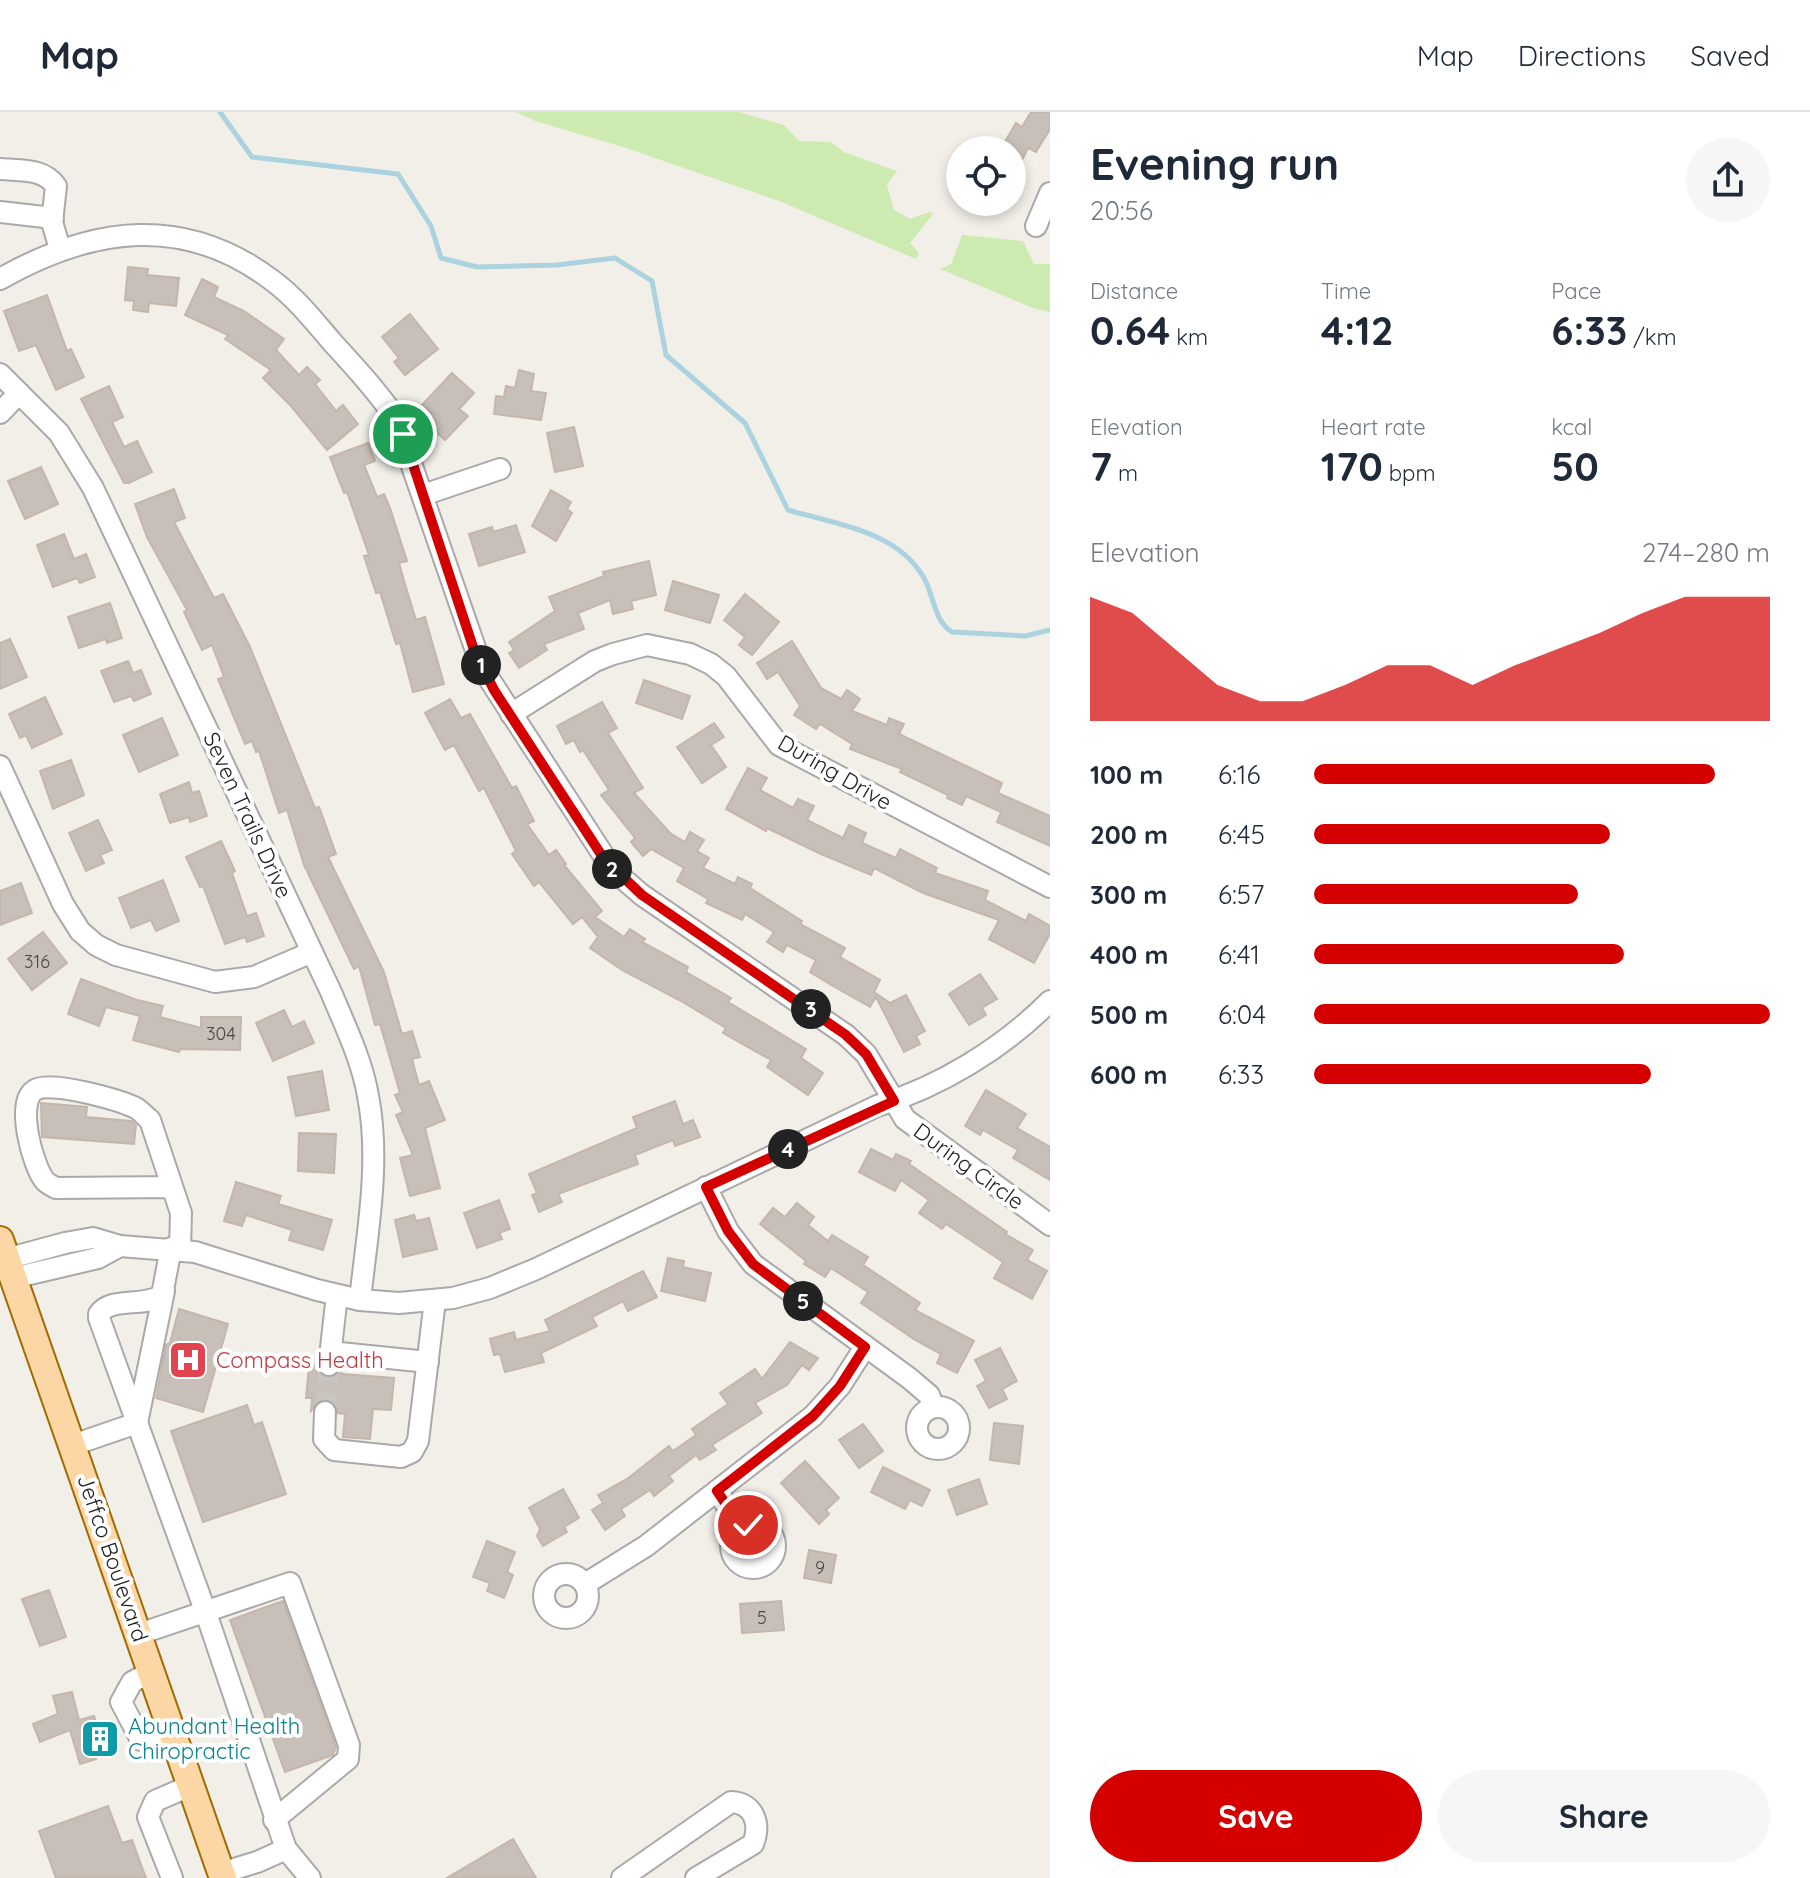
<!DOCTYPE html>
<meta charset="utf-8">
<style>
:root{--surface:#fff;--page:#f6f6f7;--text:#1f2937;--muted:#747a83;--line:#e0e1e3;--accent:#d40000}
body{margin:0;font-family:Quicksand,sans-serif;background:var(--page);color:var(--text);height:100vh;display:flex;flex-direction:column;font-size:30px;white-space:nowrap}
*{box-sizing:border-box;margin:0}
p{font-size:26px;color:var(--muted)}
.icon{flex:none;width:44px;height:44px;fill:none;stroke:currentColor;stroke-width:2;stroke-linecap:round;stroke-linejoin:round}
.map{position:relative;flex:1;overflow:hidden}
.details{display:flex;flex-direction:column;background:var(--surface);width:760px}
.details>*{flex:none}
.fabs{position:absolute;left:946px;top:24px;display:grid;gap:16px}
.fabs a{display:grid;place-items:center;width:80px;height:80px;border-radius:50%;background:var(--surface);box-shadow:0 4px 12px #0003;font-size:40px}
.pin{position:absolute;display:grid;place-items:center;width:68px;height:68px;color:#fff;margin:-34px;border:4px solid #fff;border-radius:50%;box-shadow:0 2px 8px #0007}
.km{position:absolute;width:40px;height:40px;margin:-20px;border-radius:50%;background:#222;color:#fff;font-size:22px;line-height:40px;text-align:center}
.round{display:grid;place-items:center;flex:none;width:84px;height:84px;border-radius:42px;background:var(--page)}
.summary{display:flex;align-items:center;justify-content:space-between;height:136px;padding:0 40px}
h1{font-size:44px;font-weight:800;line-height:60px}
.stats{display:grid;grid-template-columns:repeat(3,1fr);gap:12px;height:136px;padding:8px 40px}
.stats div{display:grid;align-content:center}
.stats b{font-size:40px;font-weight:800}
.stats small{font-size:22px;font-weight:400}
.stats p{font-size:22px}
.chart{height:224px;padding:16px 40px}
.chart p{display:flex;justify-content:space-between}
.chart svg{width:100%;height:144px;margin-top:8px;fill:var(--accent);opacity:.7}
.button{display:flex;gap:16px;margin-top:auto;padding:16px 40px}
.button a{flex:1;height:92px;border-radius:48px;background:var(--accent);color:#fff;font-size:32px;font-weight:800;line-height:92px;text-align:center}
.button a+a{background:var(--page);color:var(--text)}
ul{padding:0 40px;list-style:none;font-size:26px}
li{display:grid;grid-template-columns:128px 96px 1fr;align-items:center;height:60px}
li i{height:20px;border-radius:10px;background:var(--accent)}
header{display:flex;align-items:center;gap:48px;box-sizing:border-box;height:112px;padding:0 40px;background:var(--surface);border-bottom:2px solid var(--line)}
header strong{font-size:38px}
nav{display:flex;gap:44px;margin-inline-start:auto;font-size:28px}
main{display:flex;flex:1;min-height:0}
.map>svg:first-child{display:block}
.grass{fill:#cdebb0}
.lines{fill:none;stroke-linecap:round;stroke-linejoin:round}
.stream{stroke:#aad3df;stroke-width:5}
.building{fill:#c7bfb8;stroke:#c4b6ab;stroke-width:2}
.minor-tunnel{stroke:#c8c6c1;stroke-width:20;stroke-dasharray:20 10;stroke-linecap:butt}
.minor-casing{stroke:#a9a9a9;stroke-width:24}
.major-casing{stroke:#a06b00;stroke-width:30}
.minor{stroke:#fff;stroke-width:20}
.major{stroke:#fcd6a4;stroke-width:26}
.route-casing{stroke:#fff;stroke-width:16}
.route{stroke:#d40000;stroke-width:10}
.labels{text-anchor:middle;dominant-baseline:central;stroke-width:8;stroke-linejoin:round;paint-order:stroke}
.number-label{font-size:18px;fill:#4b4948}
.street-label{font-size:22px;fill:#222;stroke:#fff}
.health-label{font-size:22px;fill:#be3a42;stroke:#fff;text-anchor:start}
.culture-label{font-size:22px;fill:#0d838f;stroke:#fff;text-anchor:start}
</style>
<header>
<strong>Map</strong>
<nav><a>Map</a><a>Directions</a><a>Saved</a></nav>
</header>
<main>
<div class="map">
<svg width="1050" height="1766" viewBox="0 0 1050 1766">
<rect width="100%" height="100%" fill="#f2efe9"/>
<g class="grass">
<path d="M516,0H738L784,13L799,29L831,30L844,40L897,59L887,73L894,98L910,107L929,100L933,102L910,131L919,141L916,147L779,89L626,36L535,9Z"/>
<path d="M962,123L1023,129L1034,152H1050V200L1033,196L940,157L951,152Z"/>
</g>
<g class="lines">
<path class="stream" d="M220,0L252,45L398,62L431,114L441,146L477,155L557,153L615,146L652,169L666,243L745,311L788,398C835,412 898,419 924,466C934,484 934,509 952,520L1025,524L1050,518"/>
</g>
<g class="building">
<path d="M1031,0H1050V17L1036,40L1028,36L1012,68V38H1000L1016,11L1022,15Z"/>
<path d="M128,155L148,157L147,163L179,166L176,194L149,191L148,200L133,198L134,189L125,188Z"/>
<path d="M202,167L218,175L214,185L244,199L284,227L276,238L299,263L307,255L320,268L315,272L336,299L343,293L358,312L327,338L291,294L263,266L271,258L225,227L228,223L185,203Z"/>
<path d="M47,183L67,239L71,237L84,265L56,278L36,233L19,239L4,199Z"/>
<path d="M410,202L438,237L405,263L394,250L399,246L382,225Z"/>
<path d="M519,258L534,262L531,279L546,281L541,308L494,302L496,284L504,285L506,274L515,276Z"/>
<path d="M452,261L474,281L459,297L468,304L445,328L424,309L431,301L422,293Z"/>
<path d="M109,274L123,305L112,310L124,335L137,329L152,360L129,371H124L81,287Z"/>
<path d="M574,315L583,354L555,360L547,321Z"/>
<path d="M368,331L375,349L364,353L377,385L384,382L390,396L407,449L399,451L405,472L416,508L425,505L444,572L413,580L400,531L396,532L380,480L376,481L364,444L369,443L347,380L344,381L330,345Z"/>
<path d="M41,355L58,392L25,407L8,369Z"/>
<path d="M174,377L185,406L174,410L214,486L223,482L250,535L315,696L319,695L336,742L328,745L384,860L402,922L412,919L420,945L412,947L419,973L429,969L445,1008L425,1016L440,1076L410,1084L400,1046L413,1043L396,1003L403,1000L395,983L400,981L380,912L375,913L359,854L354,857L304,753L287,698L279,701L259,639L256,640L252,629L245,632L218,567L224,565L212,533L202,538L184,500L187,498L147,425L135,392Z"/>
<path d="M551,378L571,390L567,397L572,401L556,429L532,414Z"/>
<path d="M516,413L525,440L479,454L469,422L492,415L493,420Z"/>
<path d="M64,422L74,447L86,442L95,465L80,471L77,466L53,475L37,433Z"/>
<path d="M649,449L656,483L631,489L633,497L613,502L610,488L578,501L584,517L544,532L547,538L519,556L509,541L514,538L509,530L555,499L549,485L604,464L603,460Z"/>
<path d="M673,469L719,483L710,511L665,498Z"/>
<path d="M745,482L779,510L752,543L739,533L745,525L724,508Z"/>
<path d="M110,491L122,526L107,531L106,527L79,536L68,505Z"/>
<path d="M10,527L27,565L0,577V531Z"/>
<path d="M792,529L821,576L841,587L847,578L860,587L852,599L887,613L889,606L904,612L899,622L1002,671L998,681L1050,704V734L997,710L1001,700L966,684L962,693L947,686L948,683L900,660L902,657L850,637L852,632L820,612L816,617L794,603L800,594L778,560L767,567L757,551Z"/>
<path d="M128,549L133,561L141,558L151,582L134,589L131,584L114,590L101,559Z"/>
<path d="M644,568L690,584L682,607L636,591Z"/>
<path d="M45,585L62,622L32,636L26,623L20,626L9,602Z"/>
<path d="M450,587L461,606L470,602L512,676L516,674L534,709L527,712L549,743L556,738L566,752L564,753L602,799L595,805L624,825L630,817L645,827L642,830L688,855L686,860L731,886L728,890L806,937L801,946L823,961L808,983L767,955L771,948L723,921L726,916L681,889L622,858L590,836L598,825L582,805L573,812L539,770L534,774L512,742L516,739L484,676L479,679L454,633L445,638L425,601Z"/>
<path d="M602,590L617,616L608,621L643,676L634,681L670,721L685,730L690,720L704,728L697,739L709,746L703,756L735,772L738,765L752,772L750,776L802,809L800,812L845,836L840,845L880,868L874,880L890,891L906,883L925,919L916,924L920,932L904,940L876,885L870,895L833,874L810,860L816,848L787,833L783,840L767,830L774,820L745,802L742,808L706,791L708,787L677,769L684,756L651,737L643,744L631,730L635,726L601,683L609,678L583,638L580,640L574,628L566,632L557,614Z"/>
<path d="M162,606L178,643L139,660L123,623Z"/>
<path d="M714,611L724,625L711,633L726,655L702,671L677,635Z"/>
<path d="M71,648L84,683L53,697L40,659Z"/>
<path d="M748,656L767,666L760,678L793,696L798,687L814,694L807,708L843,726L849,713L866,721L862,731L896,746L900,737L937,756L935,761L988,779L985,788L1026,809L1029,802L1050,814V822L1034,851L989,827L999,808L923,781L874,756L871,763L821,742L767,716L766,719L726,697Z"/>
<path d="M189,670L192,681L199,679L207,704L190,710L189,705L170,711L160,682Z"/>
<path d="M98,708L112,738L100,743L104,751L86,759L69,721Z"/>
<path d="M221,729L235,759L232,761L247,804L256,801L264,824L247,830L245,825L225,832L203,774L200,775L186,745Z"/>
<path d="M163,768L179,809L156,819L151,808L131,816L119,786Z"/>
<path d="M21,771L32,801L0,813V779Z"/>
<path d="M43,820L67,851L32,878L8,847Z"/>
<path d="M980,862L997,887L982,896L986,903L969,913L949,882Z"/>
<path d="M81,867L137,888L163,894L160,905L201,916V905H241L240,938L180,937L179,940L133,928L140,904L106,895L99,914L68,902Z"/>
<path d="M284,898L292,915L304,909L314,931L273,949L256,911Z"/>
<path d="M322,959L329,998L296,1004L288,965Z"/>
<path d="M986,978L1026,1002L1017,1016L1050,1035V1068L1013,1046L1018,1038L983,1018L980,1023L965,1014Z"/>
<path d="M675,989L683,1012L693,1008L700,1025L675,1034L673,1028L635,1043L638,1052L558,1082L562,1090L539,1100L532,1083L537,1081L529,1062L637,1016L633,1005Z"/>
<path d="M41,991L87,995L86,1005L131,1009L136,1013L134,1032L42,1025Z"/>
<path d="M299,1021L336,1022L334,1061L298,1059Z"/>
<path d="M871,1037L893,1048L896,1042L911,1049L909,1052L1007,1120L1005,1122L1033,1138L1027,1148L1047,1159L1032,1187L994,1166L1003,1150L946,1112L942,1117L919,1101L929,1088L901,1068L895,1079L859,1060Z"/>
<path d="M236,1070L281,1084L278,1092L332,1108L323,1138L289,1128L292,1118L246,1103L242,1114L224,1109Z"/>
<path d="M499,1088L510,1117L499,1121L502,1127L477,1136L464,1101Z"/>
<path d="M797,1091L814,1105L808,1113L828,1129L832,1123L868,1145L863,1153L920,1191L915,1198L974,1229L957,1261L937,1251L941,1242L915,1228L861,1191L868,1180L831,1156L825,1165L804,1152L806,1149L760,1112L773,1096L785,1105Z"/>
<path d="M414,1103L416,1109L429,1106L437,1137L403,1145L395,1108Z"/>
<path d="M668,1146L684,1149L683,1155L711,1161L705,1189L661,1179Z"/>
<path d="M643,1159L657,1185L628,1199L623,1189L592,1205L597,1214L541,1241L544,1250L505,1260L500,1242L494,1243L490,1227L514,1220L516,1228L550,1219L545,1208Z"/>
<path d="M179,1197L228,1212L203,1300L156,1286L166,1233L170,1231Z"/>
<path d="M790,1230L818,1246L809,1258L802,1253L787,1273L755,1291L762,1301L712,1333L716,1338L700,1348L696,1343L669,1364L673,1369L654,1384L650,1378L621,1397L625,1404L605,1418L592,1398L603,1391L598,1383L627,1367L669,1334L673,1339L696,1323L692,1317L728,1292L720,1281L755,1257L762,1267Z"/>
<path d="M1000,1236L1017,1269L1002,1277L1007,1287L989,1296L977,1274L986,1269L975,1248Z"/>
<path d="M316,1252L317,1259L327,1266L335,1265L342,1255V1262L394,1266L391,1298L373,1297L370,1327L343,1325L345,1302L338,1301L331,1289L320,1288L311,1299L312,1286H306L309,1254Z"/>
<path d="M247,1293L254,1313L262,1310L286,1382L203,1410L171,1319Z"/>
<path d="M994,1311L1023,1314L1019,1352L990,1348Z"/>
<path d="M863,1312L883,1339L859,1356L839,1328Z"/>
<path d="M805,1349L839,1386L826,1398L829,1402L819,1412L781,1371Z"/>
<path d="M883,1355L930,1378L922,1394L910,1388L905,1397L871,1380Z"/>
<path d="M979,1367L987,1392L957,1403L948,1378Z"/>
<path d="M563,1377L579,1406L564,1415L567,1420L543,1434L537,1424L540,1417L529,1396Z"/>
<path d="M487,1429L515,1440L507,1460L513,1463L504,1486L487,1479L490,1471L473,1465Z"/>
<path d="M809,1438L836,1443L831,1471L804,1466Z"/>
<path d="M49,1478L66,1525L40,1534L22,1487Z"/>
<path d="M283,1489L336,1635L333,1643L285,1660L230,1508Z"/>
<path d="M781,1489L784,1518L742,1521L740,1492Z"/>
<path d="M72,1580L79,1608L94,1604L98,1615L108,1612L115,1635L94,1641L96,1647L80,1652L70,1618L40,1630L33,1612L58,1602L53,1584Z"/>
<path d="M108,1694L122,1731L132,1728L146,1766H56L39,1719Z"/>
<path d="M513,1727L536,1766H447Z"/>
</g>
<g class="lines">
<path class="minor-tunnel" d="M325,1300L329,1253"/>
<g class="minor-casing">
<g id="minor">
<path d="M0,57C21,59 43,56 56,74L52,110L60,137"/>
<path d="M0,100L53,106"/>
<path d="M1036,114L1050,81"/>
<path d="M0,167C92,115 184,101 273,169C296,186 314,209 332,230C354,254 376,278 395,305L482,556L613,758L642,783L846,923L866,942L905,1007L1050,1113"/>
<path d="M0,262L59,321L93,376L331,880C345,914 362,948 368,984C381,1050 367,1122 360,1188"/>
<path d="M0,301L19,281"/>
<path d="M423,383L500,357"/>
<path d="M511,602L595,549L613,542L647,533L690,542L711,552L726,564L779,633L1050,775"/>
<path d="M0,654L63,792L80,819L96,833L116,843L215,870L254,865L312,840"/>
<path d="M172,1075L56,1076C52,1074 48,1072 45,1069C33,1055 15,990 35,978C50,968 119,988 136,996C141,999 145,1004 150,1008L181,1101L180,1137"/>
<path d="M706,1075L728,1119L753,1152L909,1266L929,1283L934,1295"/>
<path d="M171,1136L162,1183C145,1196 111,1184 99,1202V1206L206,1501L286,1737L257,1750L221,1761"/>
<path d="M6,1147L65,1131L93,1126L120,1134L195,1140L317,1178L360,1188L399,1191L453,1186L490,1176L536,1157L877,994C941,974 1002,937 1050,889"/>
<path d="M13,1166L98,1146L120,1134"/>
<path d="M330,1240L428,1250"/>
<path d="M329,1253L337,1183"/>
<circle cx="938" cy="1316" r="21"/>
<path d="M325,1300L324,1327L334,1338L401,1345L412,1340L418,1329L435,1188"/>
<path d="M73,1333L137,1311L164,1179"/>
<path d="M717,1379L742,1416"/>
<circle cx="753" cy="1434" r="22"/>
<circle cx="566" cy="1484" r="22"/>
<path d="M585,1472L646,1434L813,1304L840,1274L865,1235"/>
<path d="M139,1522L290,1471L349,1633L348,1647L274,1708"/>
<path d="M153,1559L132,1570L121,1590L141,1628L176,1627"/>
<path d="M286,1737L310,1766"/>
<path d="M172,1766L148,1705L155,1689L192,1673"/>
<path d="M622,1766L731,1690C754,1691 761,1712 753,1732L696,1766"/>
</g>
</g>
<g class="major-casing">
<path id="major" d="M0,1128L223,1766"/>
</g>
<use href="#minor" class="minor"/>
<use href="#major" class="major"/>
</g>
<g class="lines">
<g class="route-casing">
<path id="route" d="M403,322L474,538L494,578L604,747L642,783L846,923L866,942L894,989L706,1075L728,1119L753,1152L865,1235L840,1274L813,1304L717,1379L742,1416L748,1413"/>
</g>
<use href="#route" class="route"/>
</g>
<defs>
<g id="hospital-square" transform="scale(2)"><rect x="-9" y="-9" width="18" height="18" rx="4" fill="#e0444e" stroke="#fff"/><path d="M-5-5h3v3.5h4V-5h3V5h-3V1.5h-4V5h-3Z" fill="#fff"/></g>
<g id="building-square" transform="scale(2)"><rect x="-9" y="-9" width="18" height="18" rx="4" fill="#0f9aa8" stroke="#fff"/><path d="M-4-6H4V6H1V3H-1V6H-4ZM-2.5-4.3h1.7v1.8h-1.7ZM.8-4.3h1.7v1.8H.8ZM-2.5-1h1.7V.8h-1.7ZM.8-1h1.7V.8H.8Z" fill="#fff"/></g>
</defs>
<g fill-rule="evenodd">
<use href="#hospital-square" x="188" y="1248"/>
<use href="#building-square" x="100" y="1627"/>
</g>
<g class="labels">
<g class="number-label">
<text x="37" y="849">316</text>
<text x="221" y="921">304</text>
<text x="820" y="1455">9</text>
<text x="762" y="1505">5</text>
</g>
<g class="street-label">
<text transform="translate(835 660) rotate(30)">During Drive</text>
<text transform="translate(248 703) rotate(65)">Seven Trails Drive</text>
<text transform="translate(969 1054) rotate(36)">During Circle</text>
<text transform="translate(113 1446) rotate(71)">Jeffco Boulevard</text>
</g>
<g class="health-label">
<text x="216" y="1248">Compass Health</text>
</g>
<g class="culture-label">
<text x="128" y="1614">Abundant Health<tspan x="128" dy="25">Chiropractic</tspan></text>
</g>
</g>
</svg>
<div class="fabs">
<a><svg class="icon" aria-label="locate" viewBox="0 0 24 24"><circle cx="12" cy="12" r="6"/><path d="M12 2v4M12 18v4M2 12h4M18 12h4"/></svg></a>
</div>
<div class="pin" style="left:403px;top:322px;background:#1e9e55"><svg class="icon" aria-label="arrive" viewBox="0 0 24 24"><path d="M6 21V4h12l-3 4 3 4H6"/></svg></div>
<div class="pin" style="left:748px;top:1413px;background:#d93025"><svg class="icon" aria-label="check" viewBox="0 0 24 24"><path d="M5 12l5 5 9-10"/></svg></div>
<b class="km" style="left:481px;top:553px">1</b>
<b class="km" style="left:612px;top:757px">2</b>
<b class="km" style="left:811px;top:897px">3</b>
<b class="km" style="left:788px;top:1037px">4</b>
<b class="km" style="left:803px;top:1189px">5</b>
</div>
<section class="details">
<div class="summary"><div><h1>Evening run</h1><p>20:56</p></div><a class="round"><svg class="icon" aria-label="share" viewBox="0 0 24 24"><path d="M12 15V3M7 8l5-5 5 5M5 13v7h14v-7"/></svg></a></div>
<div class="stats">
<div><p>Distance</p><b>0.64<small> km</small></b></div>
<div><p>Time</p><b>4:12</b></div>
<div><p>Pace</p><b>6:33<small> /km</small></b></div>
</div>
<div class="stats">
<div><p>Elevation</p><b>7<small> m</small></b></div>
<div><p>Heart rate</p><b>170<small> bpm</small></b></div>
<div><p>kcal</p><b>50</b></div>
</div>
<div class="chart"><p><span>Elevation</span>274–280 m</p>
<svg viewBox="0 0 160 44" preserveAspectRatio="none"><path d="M0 44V6L10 11L20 22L30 33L40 38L50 38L60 33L70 27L80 27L90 33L100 27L110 22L120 17L130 11L140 6L150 6L160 6V44z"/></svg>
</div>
<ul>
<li><b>100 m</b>6:16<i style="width:88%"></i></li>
<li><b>200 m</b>6:45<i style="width:65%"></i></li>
<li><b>300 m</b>6:57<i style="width:58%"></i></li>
<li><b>400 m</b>6:41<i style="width:68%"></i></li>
<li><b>500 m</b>6:04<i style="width:100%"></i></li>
<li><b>600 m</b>6:33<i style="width:74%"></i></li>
</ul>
<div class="button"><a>Save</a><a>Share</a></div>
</section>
</main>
